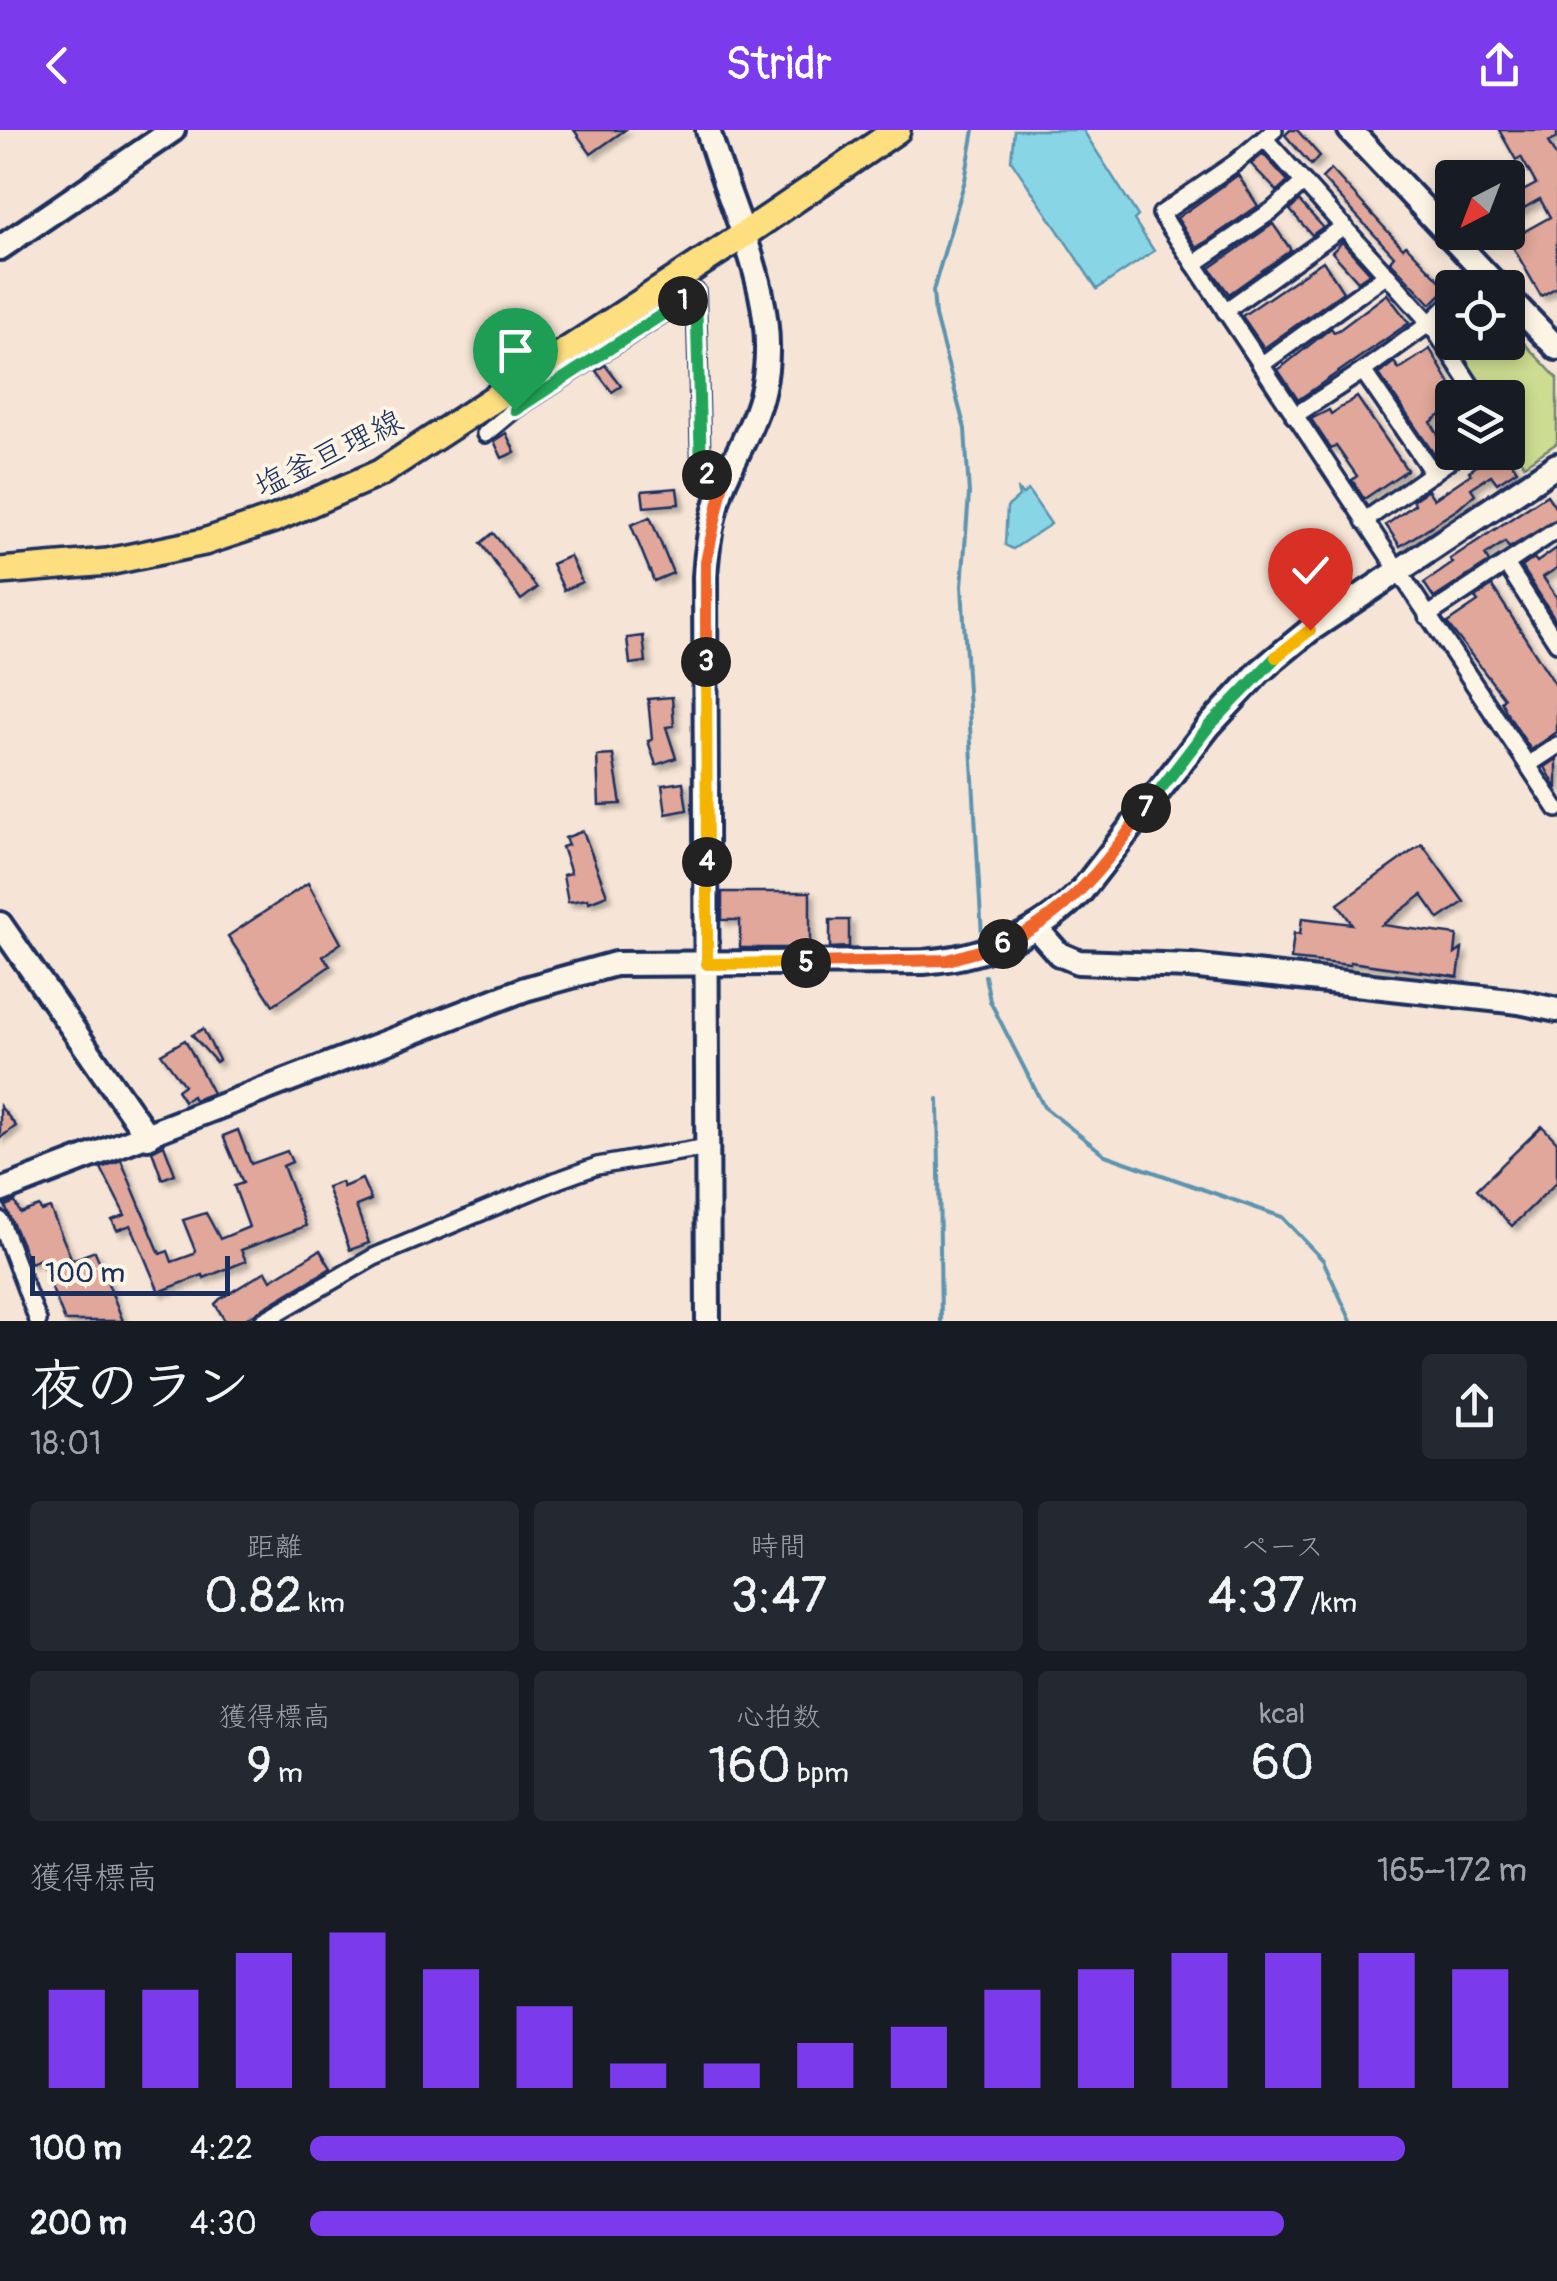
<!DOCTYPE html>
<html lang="ja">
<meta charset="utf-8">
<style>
:root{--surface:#171b24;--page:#242831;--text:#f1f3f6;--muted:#9ea1a6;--accent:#7c3aed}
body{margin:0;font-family:Pangolin,"Klee One",sans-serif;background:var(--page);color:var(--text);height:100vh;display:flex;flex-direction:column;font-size:38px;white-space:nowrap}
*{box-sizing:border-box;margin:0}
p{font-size:32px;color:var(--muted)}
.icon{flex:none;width:55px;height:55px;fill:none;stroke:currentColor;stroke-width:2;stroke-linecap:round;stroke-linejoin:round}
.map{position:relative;height:1191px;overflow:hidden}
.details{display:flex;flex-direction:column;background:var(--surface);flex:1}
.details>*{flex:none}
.needle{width:65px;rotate:222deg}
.buttons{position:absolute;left:1435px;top:30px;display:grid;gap:20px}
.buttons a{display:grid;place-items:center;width:90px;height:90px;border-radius:10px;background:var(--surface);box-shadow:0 5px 15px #0003;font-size:50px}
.scale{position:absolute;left:30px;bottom:25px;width:200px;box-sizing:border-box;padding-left:10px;border:5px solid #1b2f5e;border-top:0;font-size:28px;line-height:35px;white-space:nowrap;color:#1b2f5e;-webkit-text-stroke:8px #fcf5e5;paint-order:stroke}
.pin{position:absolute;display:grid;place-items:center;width:85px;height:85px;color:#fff;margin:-102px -42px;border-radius:50% 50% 50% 0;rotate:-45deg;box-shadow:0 0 10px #0007}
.pin .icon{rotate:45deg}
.km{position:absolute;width:50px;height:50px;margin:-25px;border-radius:50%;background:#222;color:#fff;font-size:28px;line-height:50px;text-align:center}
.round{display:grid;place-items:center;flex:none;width:105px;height:105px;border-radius:10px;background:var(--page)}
.summary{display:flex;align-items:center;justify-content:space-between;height:170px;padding:0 30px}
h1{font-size:55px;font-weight:600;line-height:75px}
.stats{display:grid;grid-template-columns:repeat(3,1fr);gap:15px;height:170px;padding:10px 30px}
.stats div{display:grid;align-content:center;border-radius:10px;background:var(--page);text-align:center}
.stats b{font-size:50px;font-weight:600}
.stats small{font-size:28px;font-weight:400}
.stats p{font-size:28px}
.chart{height:280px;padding:20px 30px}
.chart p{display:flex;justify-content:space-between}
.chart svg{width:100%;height:180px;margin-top:10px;stroke:var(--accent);stroke-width:6}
ul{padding:0 30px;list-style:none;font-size:32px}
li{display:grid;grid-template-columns:160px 120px 1fr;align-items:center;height:75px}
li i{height:25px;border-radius:12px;background:var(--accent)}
header{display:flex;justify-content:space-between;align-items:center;height:130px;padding:0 30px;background:var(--accent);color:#fff;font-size:45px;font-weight:600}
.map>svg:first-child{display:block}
.green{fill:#ccdc90;stroke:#748677;stroke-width:2.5}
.water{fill:#88d6e5;stroke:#5c93af;stroke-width:2.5}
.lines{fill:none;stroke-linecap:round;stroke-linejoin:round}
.stream{stroke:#5c93af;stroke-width:4}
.building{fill:#e0a79a;stroke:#1b2f5e;stroke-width:2.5;filter:url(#shadow)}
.street-casing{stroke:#1b2f5e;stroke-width:22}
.secondary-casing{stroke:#1b2f5e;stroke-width:30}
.primary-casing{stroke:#1b2f5e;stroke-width:32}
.street{stroke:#fcf5e5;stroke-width:15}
.secondary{stroke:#fcf5e5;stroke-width:22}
.primary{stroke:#fedf80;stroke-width:25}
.split-1-casing{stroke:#fff;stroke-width:20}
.split-2-casing{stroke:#fff;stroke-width:20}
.split-3-casing{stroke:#fff;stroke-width:20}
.split-4-casing{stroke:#fff;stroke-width:20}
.split-5-casing{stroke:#fff;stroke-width:20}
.split-6-casing{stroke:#fff;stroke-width:20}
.split-7-casing{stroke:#fff;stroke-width:20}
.split-8-casing{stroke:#fff;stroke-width:20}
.split-9-casing{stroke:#fff;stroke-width:20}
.split-1{stroke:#22a559;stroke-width:12}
.split-2{stroke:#22a559;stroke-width:12}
.split-3{stroke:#f0652b;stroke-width:12}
.split-4{stroke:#f5b400;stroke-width:12}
.split-5{stroke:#f5b400;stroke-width:12}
.split-6{stroke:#f0652b;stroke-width:12}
.split-7{stroke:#f0652b;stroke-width:12}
.split-8{stroke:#22a559;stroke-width:12}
.split-9{stroke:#f5b400;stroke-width:12}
.labels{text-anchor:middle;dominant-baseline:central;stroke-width:8;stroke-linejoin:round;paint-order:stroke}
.street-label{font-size:32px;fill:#1b2f5e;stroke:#fcf5e5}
</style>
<header><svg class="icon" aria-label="back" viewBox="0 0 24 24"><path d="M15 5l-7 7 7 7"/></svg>Stridr<svg class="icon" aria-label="share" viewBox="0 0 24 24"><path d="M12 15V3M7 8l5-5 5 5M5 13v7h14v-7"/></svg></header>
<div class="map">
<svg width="1557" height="1191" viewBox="0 0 1557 1191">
<defs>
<filter id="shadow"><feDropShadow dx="4.5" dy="4.5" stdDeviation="2.5" flood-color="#0004"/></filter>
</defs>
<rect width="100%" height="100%" fill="#f6e5d6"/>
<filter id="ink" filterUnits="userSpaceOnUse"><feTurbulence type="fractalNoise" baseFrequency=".01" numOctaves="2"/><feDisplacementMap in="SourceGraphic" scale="20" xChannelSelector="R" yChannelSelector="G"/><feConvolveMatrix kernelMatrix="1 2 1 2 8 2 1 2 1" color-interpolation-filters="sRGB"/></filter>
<g filter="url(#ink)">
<path class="green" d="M1452,184V212H1508V196L1557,248V313L1524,335L1508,310V268L1488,267L1445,203L1444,192Z"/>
<g class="water">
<path d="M1014,0H1083L1138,86L1134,90L1154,121L1097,159L1011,30Z"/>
<path d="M1017,358L1022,365L1028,360L1051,394L1013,419L1005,415L1007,377L1019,367Z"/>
</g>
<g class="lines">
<g class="stream">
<path d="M974,0L965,50L933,161L935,186L965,299L969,364L962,456L982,807"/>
<path d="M985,846L990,871L1044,977L1105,1025L1282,1087L1323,1130L1351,1191"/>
<path d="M938,969L941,1191"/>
</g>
</g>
<g class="building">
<path d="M574,0H625L591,24Z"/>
<path d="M1290,0H1297L1320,26L1311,35L1285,5Z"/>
<path d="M1499,0H1557V8L1548,12L1557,28V157L1541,166L1509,110L1550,87L1540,69L1508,87V47L1517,64L1536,54L1521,27L1516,30Z"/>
<path d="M1263,24L1288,51L1277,61L1251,34Z"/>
<path d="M1331,39L1403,118L1406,115L1447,158L1431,174L1390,131L1394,126L1322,48Z"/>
<path d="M1238,45L1258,76L1197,118L1177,88Z"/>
<path d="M1299,71L1323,97L1312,105L1290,80Z"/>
<path d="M1273,94L1291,120L1229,164L1210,138Z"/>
<path d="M1342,112L1370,143L1358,151L1332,122Z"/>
<path d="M1323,131L1343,162L1264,218L1242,186Z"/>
<path d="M1387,164L1409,193L1298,270L1278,240L1331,198L1334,202L1339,200Z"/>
<path d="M1430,219L1458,268H1452V277L1431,292L1446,319L1436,327L1379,244L1394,232L1399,239Z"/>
<path d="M605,235L621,256L612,262L596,241Z"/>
<path d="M1357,267L1407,340L1364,369L1352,350L1357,346L1336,316L1331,319L1311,289L1329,280L1331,284Z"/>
<path d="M506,303L515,322L502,328L494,311Z"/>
<path d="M1488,322H1505L1517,340L1497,353L1491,345L1471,358L1475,364L1458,379L1400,416L1386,395L1415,374L1413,370L1428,360L1434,369L1471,344L1469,341L1483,332L1480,328Z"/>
<path d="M677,358L679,374L644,377L642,361Z"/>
<path d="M1547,365L1557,380V389L1509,418L1505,412L1485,425L1489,432L1434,468L1424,453L1453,433L1450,429Z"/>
<path d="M650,387L673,443L654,451L631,395Z"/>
<path d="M493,403L537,458L521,470L481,413Z"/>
<path d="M1557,418V438L1543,447L1557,468V492L1522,437L1534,428L1537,432Z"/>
<path d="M570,426L582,452L564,460L552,434Z"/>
<path d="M1492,456L1557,557V602L1531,620L1508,585L1501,571L1504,568L1447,493L1478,472L1475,468Z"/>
<path d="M643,506L646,532L630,534L627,508Z"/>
<path d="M672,567L674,596L666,597L676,628L656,635L648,611L652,610L648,569Z"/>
<path d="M613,625L621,674L599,675L597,626Z"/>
<path d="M1557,629V659L1545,637Z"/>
<path d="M683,652L687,680L666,684L662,655Z"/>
<path d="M583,701L607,765L589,772L588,769L568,772L563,745L571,743L562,717L568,715L565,708Z"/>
<path d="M1422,714L1464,772L1439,789L1422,765L1382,795L1457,805L1455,824L1462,819L1458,847L1350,832V835L1291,829L1294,803L1300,804L1302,788L1352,794L1338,774Z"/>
<path d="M308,753L341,813L323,826L330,836L273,875L228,806Z"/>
<path d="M722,762H810V818H740V790H722Z"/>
<path d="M830,790H849V817L830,818Z"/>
<path d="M203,899L219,930L216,932L192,905Z"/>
<path d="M185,910L213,963L194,970L192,966L184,971L177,960L184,955L161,924Z"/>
<path d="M0,976L16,996L0,1008Z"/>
<path d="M1542,996L1557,1012V1052L1512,1096L1477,1059Z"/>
<path d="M238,1000L251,1034L287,1021L292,1032L283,1036L306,1096L241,1120L246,1131L204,1148L203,1145L159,1162L131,1095L117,1100L112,1090L125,1085L101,1038L121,1030L160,1124L168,1121L172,1132L194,1124L195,1120L183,1090L206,1083L220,1109L249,1097L234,1056L243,1053L223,1006Z"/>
<path d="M164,1015L175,1044L162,1049L152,1021Z"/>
<path d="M362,1049L371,1070L356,1076L369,1113L350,1120L327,1057L341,1052L343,1057Z"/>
<path d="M15,1072L20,1083L39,1076L41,1081L50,1078L72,1130L95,1121L123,1191H65L40,1129L30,1133L5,1076Z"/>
<path d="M320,1120L331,1138L242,1191H225L215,1174L220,1169L266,1141L271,1150Z"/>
</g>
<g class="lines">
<g class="street-casing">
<g id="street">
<path d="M1274,0L1235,33L1161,84L1557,679"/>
<path d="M1265,9L1430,193L1479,268"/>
<path d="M1194,134L1273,80L1304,52"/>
<path d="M1468,158L1484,142"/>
<path d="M1225,181L1344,96"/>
<path d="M1261,235L1387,144"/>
<path d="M1363,241L1430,193L1452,172"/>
<path d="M1294,286L1363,241L1433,343"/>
<path d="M485,304L515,279L696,162L701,338L704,343L723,353"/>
<path d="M1364,391L1462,322"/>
<path d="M1506,434L1557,513"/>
<path d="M1427,486L1557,400"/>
<path d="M1528,635L1557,616"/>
<path d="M0,1090L38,1191"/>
<path d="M263,1191L374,1127L558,1050L597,1036L708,1017"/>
</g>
</g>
<g class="secondary-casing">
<g id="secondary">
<path d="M708,0C731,84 782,170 763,258C756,291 738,320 725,350C712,380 707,415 705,447L708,1191"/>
<path d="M1350,0L1499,158"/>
<path d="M0,118L173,0"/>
<path d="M1508,167L1557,218"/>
<path d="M0,794L148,1007"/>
<path d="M1036,798L1059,824L1078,832L1190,836L1519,872L1557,880"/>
<path d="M0,1061L525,859L615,834L924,832C984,827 1037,806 1080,763L1209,596L1259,542L1310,500L1557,335"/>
</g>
</g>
<g class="primary-casing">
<path id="primary" d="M0,441L108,432L204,412L274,389L380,343L742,106L897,0"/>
</g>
<use href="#street" class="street"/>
<use href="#secondary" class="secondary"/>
<use href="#primary" class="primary"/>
</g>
</g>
<g class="lines" filter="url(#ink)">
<g class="split-1-casing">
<path id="split-1" d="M515,280L683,171"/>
</g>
<g class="split-2-casing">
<path id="split-2" d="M683,171L696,162L701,338L707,345"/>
</g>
<g class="split-3-casing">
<path id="split-3" d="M706,532V432L723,353L707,345"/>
</g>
<g class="split-4-casing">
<path id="split-4" d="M706,532L707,732"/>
</g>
<g class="split-5-casing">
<path id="split-5" d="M707,732V834L806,833"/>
</g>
<g class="split-6-casing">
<path id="split-6" d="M806,833L948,830L1003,814"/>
</g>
<g class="split-7-casing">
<path id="split-7" d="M1003,814C1068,786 1105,734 1146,678"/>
</g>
<g class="split-8-casing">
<path id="split-8" d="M1146,678L1209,596L1276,527"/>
</g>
<g class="split-9-casing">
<path id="split-9" d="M1276,527L1310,500"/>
</g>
<use href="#split-1" class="split-1"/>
<use href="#split-2" class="split-2"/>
<use href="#split-3" class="split-3"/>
<use href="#split-4" class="split-4"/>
<use href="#split-5" class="split-5"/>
<use href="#split-6" class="split-6"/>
<use href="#split-7" class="split-7"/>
<use href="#split-8" class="split-8"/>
<use href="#split-9" class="split-9"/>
</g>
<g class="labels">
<g class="street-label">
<text transform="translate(329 324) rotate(-26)">塩釜亘理線</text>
</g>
</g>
</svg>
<div class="buttons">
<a><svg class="needle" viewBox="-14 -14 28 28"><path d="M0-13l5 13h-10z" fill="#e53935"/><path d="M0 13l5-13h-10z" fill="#9ea1a6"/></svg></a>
<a><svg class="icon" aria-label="locate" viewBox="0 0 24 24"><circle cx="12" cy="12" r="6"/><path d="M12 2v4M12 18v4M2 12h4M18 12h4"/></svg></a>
<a><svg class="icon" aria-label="layers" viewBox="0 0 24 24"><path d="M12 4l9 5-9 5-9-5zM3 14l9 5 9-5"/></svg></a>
</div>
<div class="scale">100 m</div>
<div class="pin" style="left:515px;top:280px;background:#1e9e55"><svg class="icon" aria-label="arrive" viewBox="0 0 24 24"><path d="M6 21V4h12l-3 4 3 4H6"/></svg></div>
<div class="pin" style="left:1310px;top:500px;background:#d93025"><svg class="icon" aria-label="check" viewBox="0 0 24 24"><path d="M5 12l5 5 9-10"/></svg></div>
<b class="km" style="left:683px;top:171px">1</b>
<b class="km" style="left:707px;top:345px">2</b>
<b class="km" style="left:706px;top:532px">3</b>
<b class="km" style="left:707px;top:732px">4</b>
<b class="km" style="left:806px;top:833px">5</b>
<b class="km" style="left:1003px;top:814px">6</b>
<b class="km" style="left:1146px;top:678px">7</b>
</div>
<section class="details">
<div class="summary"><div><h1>夜のラン</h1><p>18:01</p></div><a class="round"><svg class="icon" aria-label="share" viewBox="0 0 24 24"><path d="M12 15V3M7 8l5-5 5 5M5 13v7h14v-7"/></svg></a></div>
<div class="stats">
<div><p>距離</p><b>0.82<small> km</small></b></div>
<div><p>時間</p><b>3:47</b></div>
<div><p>ペース</p><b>4:37<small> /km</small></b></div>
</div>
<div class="stats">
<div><p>獲得標高</p><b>9<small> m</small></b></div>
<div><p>心拍数</p><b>160<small> bpm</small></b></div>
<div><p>kcal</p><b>60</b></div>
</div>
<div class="chart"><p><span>獲得標高</span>165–172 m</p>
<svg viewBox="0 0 160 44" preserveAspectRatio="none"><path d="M5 44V20M15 44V20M25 44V11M35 44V6M45 44V15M55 44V24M65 44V38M75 44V38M85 44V33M95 44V29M105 44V20M115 44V15M125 44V11M135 44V11M145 44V11M155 44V15"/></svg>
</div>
<ul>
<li><b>100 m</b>4:22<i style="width:90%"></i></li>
<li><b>200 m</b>4:30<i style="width:80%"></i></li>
</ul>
</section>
